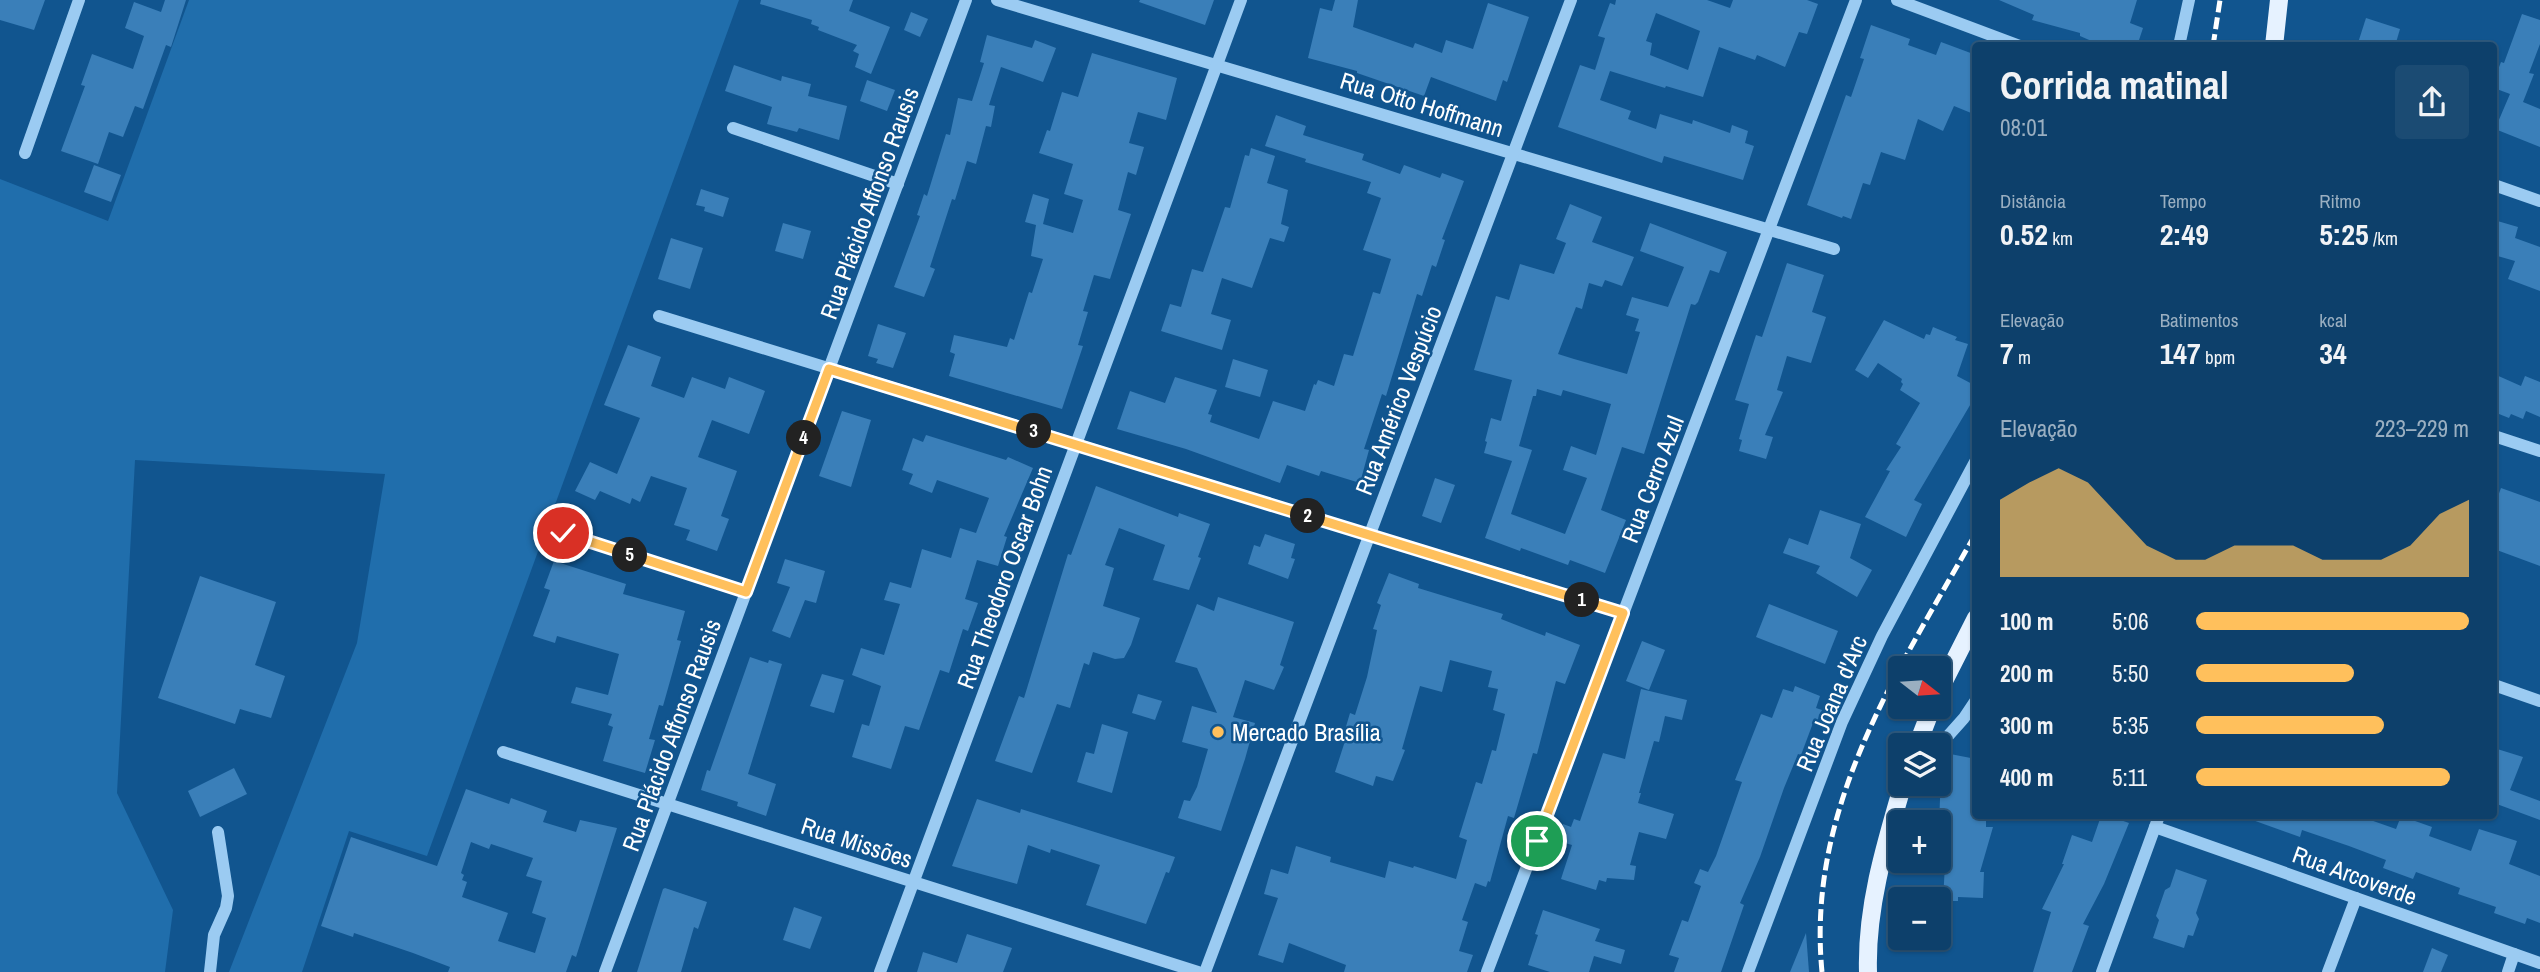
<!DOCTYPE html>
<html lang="pt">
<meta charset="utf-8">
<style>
:root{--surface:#0d406b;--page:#1b4b73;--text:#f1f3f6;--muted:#9aafc1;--line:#2d597e;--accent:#ffc05c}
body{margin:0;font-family:"Archivo Narrow",sans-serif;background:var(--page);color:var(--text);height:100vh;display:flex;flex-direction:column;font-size:26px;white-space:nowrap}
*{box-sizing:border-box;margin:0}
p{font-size:23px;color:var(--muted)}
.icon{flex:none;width:38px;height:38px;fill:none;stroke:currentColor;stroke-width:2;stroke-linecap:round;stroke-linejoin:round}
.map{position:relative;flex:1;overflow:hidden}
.sheet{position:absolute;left:1972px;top:42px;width:525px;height:777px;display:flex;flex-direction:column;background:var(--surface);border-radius:7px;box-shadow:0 2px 5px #0004,0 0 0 2px var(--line)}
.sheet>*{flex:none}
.needle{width:46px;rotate:107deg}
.fabs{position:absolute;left:1888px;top:656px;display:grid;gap:14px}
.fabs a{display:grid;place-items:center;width:63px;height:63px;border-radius:7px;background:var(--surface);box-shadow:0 2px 5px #0004,0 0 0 2px var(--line);font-size:35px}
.pin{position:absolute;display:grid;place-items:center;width:60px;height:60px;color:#fff;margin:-30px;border:4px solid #fff;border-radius:50%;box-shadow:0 2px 7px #0007}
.km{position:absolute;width:35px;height:35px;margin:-18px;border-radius:50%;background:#222;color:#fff;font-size:19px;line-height:35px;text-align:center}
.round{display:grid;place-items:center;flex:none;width:74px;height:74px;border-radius:7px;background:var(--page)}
.summary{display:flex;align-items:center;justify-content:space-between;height:119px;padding:0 28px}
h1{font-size:38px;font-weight:800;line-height:52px}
.stats{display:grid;grid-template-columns:repeat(3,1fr);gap:10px;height:119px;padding:7px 28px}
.stats div{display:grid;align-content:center}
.stats b{font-size:30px;font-weight:800}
.stats small{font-size:19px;font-weight:400}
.stats p{font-size:19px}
.chart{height:196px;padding:14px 28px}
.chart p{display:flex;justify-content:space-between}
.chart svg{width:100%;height:126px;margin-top:7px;fill:var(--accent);opacity:.7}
ul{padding:0 28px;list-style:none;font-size:23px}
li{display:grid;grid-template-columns:112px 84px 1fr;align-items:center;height:52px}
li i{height:18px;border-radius:9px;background:var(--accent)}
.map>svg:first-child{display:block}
.green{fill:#206eac}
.building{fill:#3a7fb9;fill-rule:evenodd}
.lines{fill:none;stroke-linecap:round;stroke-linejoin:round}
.minor{stroke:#9bcbf2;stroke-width:12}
.major{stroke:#e6f2ff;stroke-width:18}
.rail{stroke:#fff;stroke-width:5;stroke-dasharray:12 5;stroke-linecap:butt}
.route-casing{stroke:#fff;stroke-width:14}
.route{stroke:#ffc05c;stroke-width:9}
.poi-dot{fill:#ffc05c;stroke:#11558f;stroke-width:2.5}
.labels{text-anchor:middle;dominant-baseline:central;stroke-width:5;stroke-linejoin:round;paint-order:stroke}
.street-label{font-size:24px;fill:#fff;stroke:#11558f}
.poi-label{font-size:24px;fill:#fff;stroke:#11558f;text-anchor:start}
</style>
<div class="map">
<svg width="2540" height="972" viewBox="0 0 2540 972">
<rect width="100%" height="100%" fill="#11558f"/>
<path class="green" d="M189,0H739L427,856L349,831L302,972H229L357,643L385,474L135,460L117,793L173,910L165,972H0V179L108,221Z"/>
<g class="building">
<path d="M0,0H45L34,30L0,20Z"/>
<path d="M165,0H186L171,47L166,45L143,109L135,106L123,137L109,132L98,164L61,151L85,86L81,85L92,54L133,69L144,36L125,28L134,2L161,12Z"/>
<path d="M761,0H853L849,11L890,27L871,74L855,67L859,54L853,51L857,45L818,30L819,27L811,24L812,20L760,4Z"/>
<path d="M1140,0H1214L1205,25L1139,2Z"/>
<path d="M1335,0H1358L1353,27L1413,48L1415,43L1442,53L1446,40L1473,49L1488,3L1529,17L1507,82L1503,80L1496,101L1431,77L1424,96L1357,73V71L1308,58L1320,8L1332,11Z"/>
<path d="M1616,0H1707L1730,8L1733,0H1807L1818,4L1807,34L1799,32L1785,67L1757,55L1755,60L1719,47L1703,97L1666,86L1665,88L1610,71L1600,100L1631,111L1628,119L1656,129L1660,114L1692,124L1693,120L1730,133L1732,125L1748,131L1745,143L1754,146L1743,180L1664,156L1662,163L1558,127L1580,65L1595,70L1605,38L1598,36L1610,3L1615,5ZM1656,13L1700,31L1688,70L1650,55L1652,43L1646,41Z"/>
<path d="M1999,0H2137L2130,23L2143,28L2137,46H2103L2080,36V33L2032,20L2034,15Z"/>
<path d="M911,12L928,19L920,37L904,30Z"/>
<path d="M2522,14L2540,20V44L2529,73L2534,74L2523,102L2540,109V147L2495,129L2510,94L2494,88V80L2501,62L2504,63Z"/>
<path d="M2366,18L2400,29L2395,46H2357Z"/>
<path d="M1871,25L1910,39L1908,45L1936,55L1941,42L1976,55V115L1954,106L1943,131L1918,119L1905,160L1881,152L1870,185L1863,183L1851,219L1843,216L1842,218L1807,205L1846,95L1851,97L1864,59L1860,58Z"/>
<path d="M987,35L1032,48L1035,40L1056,48L1043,82L1001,67L989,105L995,106L991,127L986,126L976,164L967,161L955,200L952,199L930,267L935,269L924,297L894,287L920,216L917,215L924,194L927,196L946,134L950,135L958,98L972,101L984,63L980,62Z"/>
<path d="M1092,53L1177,78L1166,120L1138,112L1129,143L1144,147L1136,175L1128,172L1118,210L1131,214L1110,279L1094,275L1083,311L1088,312L1078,345L1083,346L1062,409L949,376L955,354L950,352L954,335L1007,347L1010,338L1014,340L1029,292L1032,293L1043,259L1031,256L1036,225L1025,222L1033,194L1049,199L1043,224L1073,233L1083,200L1064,194L1073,164L1039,153L1047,130L1050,131L1062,92L1078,97Z"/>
<path d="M734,65L781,81L782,76L811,84L808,96L847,106L839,140L799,128L797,132L767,124L772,107L725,91Z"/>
<path d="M867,80L895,90L887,111L860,101Z"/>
<path d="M1276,115L1306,126L1303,135L1364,154L1362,160L1400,174L1404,165L1440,178L1442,173L1464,181L1442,239L1445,240L1436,267L1432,265L1422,296L1417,294L1386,396L1382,394L1364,449L1369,450L1360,483L1321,471L1319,476L1287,465L1280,483L1186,449L1117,429L1130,391L1165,403L1175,377L1217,390L1208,414L1212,415L1210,422L1259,439L1273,401L1305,411L1314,384L1316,385L1318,380L1334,386L1344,354L1353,356L1373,292L1380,294L1391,259L1363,250L1381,198L1367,193L1371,182L1305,162L1306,159L1265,146Z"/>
<path d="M1251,148L1275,156L1267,183L1288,190L1281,224L1289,227L1284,242L1270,238L1252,288L1222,278L1211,314L1231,320L1222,350L1161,331L1170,304L1181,307L1192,269L1203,272L1225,207L1230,208L1245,155L1249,156Z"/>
<path d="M94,165L121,175L111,202L84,192Z"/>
<path d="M701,189L729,198L723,217L704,211L705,207L696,205Z"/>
<path d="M1570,204L1602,217L1592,242L1634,257L1622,286L1605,280L1602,287L1589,283L1582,309L1576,307L1558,354L1574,359L1627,374L1640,332L1635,331L1639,319L1626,315L1632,297L1668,307L1684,267L1640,251L1650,223L1727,252L1719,273L1710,270L1698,302L1695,305L1691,304L1644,454L1622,447L1601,510L1626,520L1605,573L1570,560L1568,565L1521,548L1520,551L1485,538L1512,461L1484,453L1487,442L1485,441L1491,418L1501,421L1512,380L1474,370L1496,296L1509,300L1520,264L1554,274L1566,243L1556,239ZM1537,389L1561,396L1563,390L1611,404L1596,455L1571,446L1563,470L1587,478L1565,534L1511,514L1532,450L1519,446L1533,396H1536Z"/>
<path d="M2494,220L2518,227L2515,238L2540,247V291L2508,279L2515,261L2494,255Z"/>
<path d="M783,223L811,231L803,259L775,251Z"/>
<path d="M671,238L703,248L690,289L658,279Z"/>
<path d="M1787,263L1824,275L1812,312L1826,317L1811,363L1787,356L1777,390L1783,392L1765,435L1773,437L1766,459L1739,451L1742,440L1739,439L1749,404L1735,400L1756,335L1762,337Z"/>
<path d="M1884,320L1924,339L1926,334L1930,335L1933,327L1957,337L1955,340L1968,344L1957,376L1976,386V395L1914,500L1922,504L1906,537L1865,517L1890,471L1886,470L1901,447L1896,444L1920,403L1900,390L1903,384L1901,382L1902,379L1878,363L1868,378L1855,370Z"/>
<path d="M878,324L906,333L893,368L876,363L878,359L868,356Z"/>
<path d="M628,345L661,357L651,386L684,398L692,377L725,389L729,377L765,391L749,434L712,420L698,457L737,471L721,516L729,519L717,551L686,540L690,530L674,525L687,488L651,476L640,502L632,498L630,504L600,491L595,500L575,491L590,462L617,474L640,418L604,405Z"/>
<path d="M1233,359L1268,370L1260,397L1225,387Z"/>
<path d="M2494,374L2521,386L2525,376L2540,382V417L2526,411L2523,419L2511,414L2509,418L2494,412Z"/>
<path d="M842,411L871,420L851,487L819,476Z"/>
<path d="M926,435L1006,460L1008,457L1033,468L1004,536L1007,537L998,566L977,560L965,599L978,603L968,631L963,629L949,673L940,670L919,730L905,726L891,769L852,757L862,724L869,726L881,686L852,675L861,648L884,655L900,604L884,600L890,582L911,588L922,549L951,558L960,528L976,533L989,498L937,480L932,493L909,484L913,474L902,470L913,438L923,442Z"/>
<path d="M1435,478L1455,485L1441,523L1422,516Z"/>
<path d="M1096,486L1178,517L1179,513L1210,524L1198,557L1201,558L1189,590L1153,580L1165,545L1119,528L1105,565L1114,568L1103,606L1140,618L1131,645L1124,658L1115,659L1093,652L1089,665L1084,663L1070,708L1057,704L1032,773L995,761L1019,696L1024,698L1068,554L1071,555Z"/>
<path d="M2501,488L2540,502V566L2494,549V507Z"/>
<path d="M1820,510L1861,524L1850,558L1872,570L1857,597L1816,573L1820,566L1783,553L1789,538L1808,545Z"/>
<path d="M1265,534L1295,544L1291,558L1295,559L1288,579L1248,564L1254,545L1260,547Z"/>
<path d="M785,559L825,571L816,603L805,600L790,638L772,631L790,587L777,583Z"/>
<path d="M554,561L626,584L623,594L685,611L677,640L681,641L672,674L663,706L659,705L649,739L655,740L645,773L603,761L613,727L608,725L612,714L571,703L576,687L608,695L619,654L557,636L555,643L533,636L550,590L544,588Z"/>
<path d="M1389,573L1419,584L1418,588L1503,614L1501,619L1545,636L1546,632L1580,645L1565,684L1556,681L1537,754L1533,753L1514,818L1508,816L1490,882L1488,881L1486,887L1475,883L1462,920L1468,922L1459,951L1473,955L1467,972H1344L1346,965L1289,943L1283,963L1258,955L1278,898L1264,894L1271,869L1288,874L1296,846L1331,857L1330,862L1385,878L1389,861L1413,868L1414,866L1456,879L1467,840L1459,837L1476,782L1482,784L1492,750L1496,751L1505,714L1493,710L1498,689L1488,687L1492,671L1450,660L1442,692L1420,686L1402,749L1405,750L1393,781L1376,776L1373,786L1335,772L1345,741L1342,740L1350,713L1355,715L1367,677L1377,630L1373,629L1381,605L1377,603Z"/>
<path d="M200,576L276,602L255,665L285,676L271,718L240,709L235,724L158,698Z"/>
<path d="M1218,597L1294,622L1280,665L1284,667L1274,690L1245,680L1233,717L1255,723L1245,759L1221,831L1178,818L1184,800L1190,801L1197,787L1208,749L1182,742L1192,706L1217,713L1197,668L1175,662L1197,604L1214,611Z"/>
<path d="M1769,604L1838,631L1825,664L1756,637Z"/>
<path d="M1642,641L1665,650L1649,690L1626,681Z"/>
<path d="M750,657L768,663L769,660L782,664L748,774L776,784L766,816L737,806L738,802L701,790L707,770L710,771Z"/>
<path d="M822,674L844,680L834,713L810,706Z"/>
<path d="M1795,686L1820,696L1816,708L1822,710L1816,724L1813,723L1801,755L1798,754L1784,788L1760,857L1740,903L1744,905L1721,972H1674L1679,958L1669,955L1682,920L1688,922L1701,886L1694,883L1700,869L1708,872L1716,856L1742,782L1735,780L1761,714L1772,718L1783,689L1793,692Z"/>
<path d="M1641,689L1687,700L1682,720L1665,716L1659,742L1654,741L1639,793H1641L1638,803L1674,814L1666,839L1639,832L1630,865L1636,866L1634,880L1607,878L1606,882L1599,880L1596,890L1561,879L1572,845L1558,841L1563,824L1571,827L1574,819L1580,821L1603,753L1625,759Z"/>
<path d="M1138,694L1162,701L1155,720L1132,713Z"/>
<path d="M1102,724L1128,732L1112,793L1077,782L1086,752L1094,754Z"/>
<path d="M2494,748L2523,757L2510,790L2540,801V820L2494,803Z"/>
<path d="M1945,753L1976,759V816H1986V827H1993L1980,872H1984L1983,898L1958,897V901H1943L1945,864L1939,863V825L1941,773Z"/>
<path d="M234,768L247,794L200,817L188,791Z"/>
<path d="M466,789L509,804L511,798L547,811L543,822L576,832L580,820L617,828L576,957L572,955L566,972H448L450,967L413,953L354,933L353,937L321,926L351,837L437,866ZM471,842L489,849L491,844L533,858L526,876L542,881L532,913L546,918L535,953L498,941L508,913L462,897L467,882L462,880L464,875L461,873Z"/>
<path d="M977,799L1020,813L1021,809L1175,857L1169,873L1166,872L1146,924L1086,905L1100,865L1051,849L1050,853L1028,845L1017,884L952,866Z"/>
<path d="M2101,816H2109L2129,823L2104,884L2083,924L2089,926L2072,972H2033L2051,912L2042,909L2064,864H2062L2072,835L2092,842Z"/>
<path d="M2247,816H2359L2396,829L2401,816L2432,827L2429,836L2471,851L2479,829L2517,841L2509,864L2540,876V923L2527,918L2525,924L2494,913L2496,907L2458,894L2460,888L2416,872L2413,879L2383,868L2386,860L2349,846L2302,830L2300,837L2247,818Z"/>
<path d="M2176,869L2207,880L2196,913L2199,919L2193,936L2188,935L2184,948L2153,938L2159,920L2156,916L2165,890L2170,887Z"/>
<path d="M665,888L707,902L698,929L694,927L681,972H637L663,889Z"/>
<path d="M794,907L822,917L810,949L783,940Z"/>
<path d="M1543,910L1600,929L1595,941L1625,950L1621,964L1594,956L1589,972H1550L1528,965L1538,935L1535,934Z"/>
<path d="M1806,933L1809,972H1790Z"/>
<path d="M967,934L1012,948L1003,972H917L923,952L957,963Z"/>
<path d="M2432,948L2448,955L2441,972H2423Z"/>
</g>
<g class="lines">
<g class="minor">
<path d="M997,0L1834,249"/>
<path d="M1897,0L2020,46"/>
<path d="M2179,46L2189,0"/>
<path d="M733,128L898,184"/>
<path d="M25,153L79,0"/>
<path d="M2494,185L2540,201"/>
<path d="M659,316L1623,613"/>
<path d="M2494,436L2540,451"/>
<path d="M563,533L746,592"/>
<path d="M2494,685L2540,701"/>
<path d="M1939,746L1964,718L1976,700"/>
<path d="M503,752L1198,972"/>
<path d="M2155,827L2540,963"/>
<path d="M210,972L214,935L226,908L228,896L218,832"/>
<path d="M605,972L966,0"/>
<path d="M880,972L1241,0"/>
<path d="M1205,972L1571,0"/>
<path d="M1487,972L1856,0"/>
<path d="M1748,972L1842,722L1882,636L1976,460"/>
<path d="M2102,972L2159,816"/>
<path d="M2328,972L2356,898"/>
<path d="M2508,972L2514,954"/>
</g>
<g class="major">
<path d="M2274,46L2279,0"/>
<path d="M1939,691L1976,618"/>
<path d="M1917,746L1932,707"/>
<path d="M1868,972C1866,908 1885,845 1903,784"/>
</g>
<g class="rail">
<path d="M2213,46L2220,0"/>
<path d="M1822,972C1806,807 1898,671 1976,533"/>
</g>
</g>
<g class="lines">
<g class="route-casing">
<path id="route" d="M563,533L746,592L829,369L1623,613L1537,841"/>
</g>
<use href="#route" class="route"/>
</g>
<circle class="poi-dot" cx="1218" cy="732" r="7"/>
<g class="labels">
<g class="street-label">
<text transform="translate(1422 104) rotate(17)">Rua Otto Hoffmann</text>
<text transform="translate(869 203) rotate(-70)">Rua Plácido Affonso Rausis</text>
<text transform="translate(1398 400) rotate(-69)">Rua Américo Vespúcio</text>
<text transform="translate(1652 479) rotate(-69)">Rua Cerro Azul</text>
<text transform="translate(1004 577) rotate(-70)">Rua Theodoro Oscar Bohn</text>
<text transform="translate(1831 703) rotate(-67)">Rua Joana d'Arc</text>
<text transform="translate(671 735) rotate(-70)">Rua Plácido Affonso Rausis</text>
<text transform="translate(857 842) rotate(18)">Rua Missões</text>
<text transform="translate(2355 875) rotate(20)">Rua Arcoverde</text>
</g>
<g class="poi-label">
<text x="1232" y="732">Mercado Brasília</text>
</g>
</g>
</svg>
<div class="fabs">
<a><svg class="needle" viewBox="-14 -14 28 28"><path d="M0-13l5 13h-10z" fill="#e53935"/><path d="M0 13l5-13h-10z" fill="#9aafc1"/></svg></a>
<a><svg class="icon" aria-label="layers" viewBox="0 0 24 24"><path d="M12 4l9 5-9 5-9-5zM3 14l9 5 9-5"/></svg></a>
<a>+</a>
<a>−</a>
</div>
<div class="pin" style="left:1537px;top:841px;background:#1e9e55"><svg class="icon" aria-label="arrive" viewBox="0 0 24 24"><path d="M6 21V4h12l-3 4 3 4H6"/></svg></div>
<div class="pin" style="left:563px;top:533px;background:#d93025"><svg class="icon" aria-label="check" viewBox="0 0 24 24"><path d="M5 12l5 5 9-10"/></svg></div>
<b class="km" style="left:1582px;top:600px">1</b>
<b class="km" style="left:1308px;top:516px">2</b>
<b class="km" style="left:1034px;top:431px">3</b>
<b class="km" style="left:804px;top:438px">4</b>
<b class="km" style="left:630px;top:555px">5</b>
<section class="sheet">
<div class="summary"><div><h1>Corrida matinal</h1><p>08:01</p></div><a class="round"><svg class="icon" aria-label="share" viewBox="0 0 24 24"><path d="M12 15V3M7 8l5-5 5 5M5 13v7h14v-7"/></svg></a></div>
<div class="stats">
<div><p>Distância</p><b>0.52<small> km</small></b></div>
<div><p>Tempo</p><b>2:49</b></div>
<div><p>Ritmo</p><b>5:25<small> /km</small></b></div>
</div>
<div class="stats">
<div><p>Elevação</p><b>7<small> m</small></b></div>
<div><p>Batimentos</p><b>147<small> bpm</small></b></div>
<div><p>kcal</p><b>34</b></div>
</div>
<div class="chart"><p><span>Elevação</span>223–229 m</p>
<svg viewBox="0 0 160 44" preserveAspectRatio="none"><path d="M0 44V17L10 11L20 6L30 11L40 22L50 33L60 38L70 38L80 33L90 33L100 33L110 38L120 38L130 38L140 33L150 22L160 17V44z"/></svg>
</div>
<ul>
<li><b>100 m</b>5:06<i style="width:100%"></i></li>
<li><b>200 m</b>5:50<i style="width:58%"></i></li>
<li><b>300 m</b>5:35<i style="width:69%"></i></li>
<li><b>400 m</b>5:11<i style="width:93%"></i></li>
</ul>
</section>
</div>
